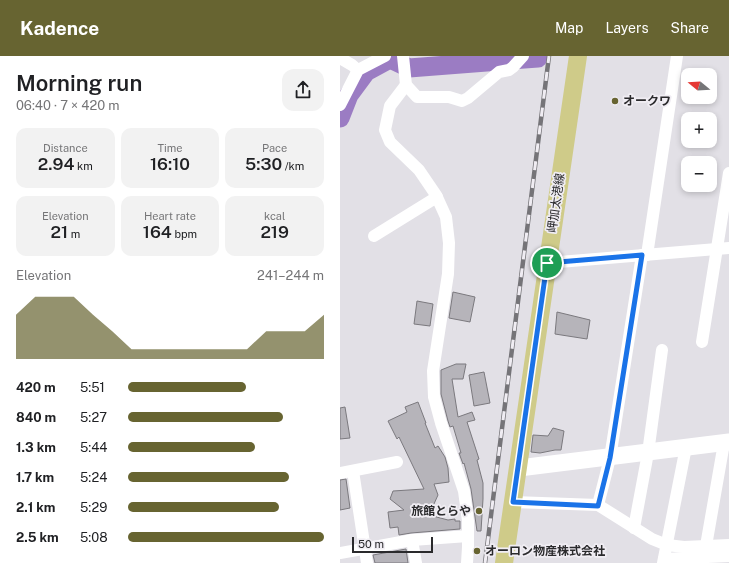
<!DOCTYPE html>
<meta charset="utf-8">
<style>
:root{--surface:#fff;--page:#f2f2f2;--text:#202124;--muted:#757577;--accent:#676431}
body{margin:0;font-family:"Public Sans","Noto Sans JP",sans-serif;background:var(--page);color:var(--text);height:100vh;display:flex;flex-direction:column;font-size:15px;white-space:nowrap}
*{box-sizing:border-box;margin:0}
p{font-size:13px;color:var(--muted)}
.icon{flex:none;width:22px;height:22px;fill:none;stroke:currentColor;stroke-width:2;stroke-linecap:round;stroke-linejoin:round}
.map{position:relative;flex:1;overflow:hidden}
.panel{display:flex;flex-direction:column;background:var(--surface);width:340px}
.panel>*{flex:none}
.needle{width:26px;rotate:288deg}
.tools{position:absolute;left:341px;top:12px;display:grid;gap:8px}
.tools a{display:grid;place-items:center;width:36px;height:36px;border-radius:8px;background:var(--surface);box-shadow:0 2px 6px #0003;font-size:20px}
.scale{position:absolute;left:12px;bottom:10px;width:81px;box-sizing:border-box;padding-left:4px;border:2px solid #2a2a2c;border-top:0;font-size:11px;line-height:14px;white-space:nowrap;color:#2a2a2c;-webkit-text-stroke:3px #f0edf3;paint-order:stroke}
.pin{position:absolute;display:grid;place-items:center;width:34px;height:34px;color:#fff;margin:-17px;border:2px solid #fff;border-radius:50%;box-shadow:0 1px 4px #0007}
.round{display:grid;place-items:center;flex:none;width:42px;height:42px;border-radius:12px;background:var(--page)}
.headline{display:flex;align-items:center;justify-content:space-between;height:68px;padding:0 16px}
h1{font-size:22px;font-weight:600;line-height:30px}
.figures{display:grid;grid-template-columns:repeat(3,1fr);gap:6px;height:68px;padding:4px 16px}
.figures div{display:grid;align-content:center;border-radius:10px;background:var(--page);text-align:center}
.figures b{font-size:17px;font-weight:600}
.figures small{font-size:11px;font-weight:400}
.figures p{font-size:11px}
.chart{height:112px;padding:8px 16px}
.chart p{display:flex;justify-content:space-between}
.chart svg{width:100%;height:72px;margin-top:4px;fill:var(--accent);opacity:.7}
ul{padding:0 16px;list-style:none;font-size:13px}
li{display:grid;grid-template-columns:64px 48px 1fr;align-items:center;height:30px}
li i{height:10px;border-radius:5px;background:var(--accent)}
header{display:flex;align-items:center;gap:24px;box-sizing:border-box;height:56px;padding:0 20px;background:var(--accent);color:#fff}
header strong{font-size:19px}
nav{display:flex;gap:22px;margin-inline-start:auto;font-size:14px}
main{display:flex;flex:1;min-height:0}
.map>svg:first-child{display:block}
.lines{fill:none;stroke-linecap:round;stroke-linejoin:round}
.river{stroke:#9b7cc3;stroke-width:19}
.building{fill:#b6b4ba;stroke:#7b797e}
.street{stroke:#fff;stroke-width:12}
.secondary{stroke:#fff;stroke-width:17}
.primary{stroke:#cfcb89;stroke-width:18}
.rail-casing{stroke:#757478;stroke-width:4.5}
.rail{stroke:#f0edf3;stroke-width:3;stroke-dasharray:9;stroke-linecap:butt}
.route-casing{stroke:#fff;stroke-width:8}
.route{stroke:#1a73e8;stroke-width:5}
.poi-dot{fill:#676431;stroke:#f0edf3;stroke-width:1.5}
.labels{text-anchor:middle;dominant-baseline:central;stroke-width:3.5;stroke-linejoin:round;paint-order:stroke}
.poi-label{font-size:12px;font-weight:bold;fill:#2a2a2c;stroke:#f0edf3;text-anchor:start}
.street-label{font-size:12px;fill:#2a2a2c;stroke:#f0edf3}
</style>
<header>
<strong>Kadence</strong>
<nav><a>Map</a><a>Layers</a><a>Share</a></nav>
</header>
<main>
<section class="panel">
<div class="headline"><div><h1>Morning run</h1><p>06:40 · 7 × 420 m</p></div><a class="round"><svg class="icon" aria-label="share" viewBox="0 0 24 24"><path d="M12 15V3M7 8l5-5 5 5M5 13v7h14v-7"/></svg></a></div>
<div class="figures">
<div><p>Distance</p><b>2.94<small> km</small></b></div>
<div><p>Time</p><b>16:10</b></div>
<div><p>Pace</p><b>5:30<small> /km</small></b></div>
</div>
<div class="figures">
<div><p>Elevation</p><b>21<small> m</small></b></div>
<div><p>Heart rate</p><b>164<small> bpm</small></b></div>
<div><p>kcal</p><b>219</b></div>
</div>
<div class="chart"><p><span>Elevation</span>241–244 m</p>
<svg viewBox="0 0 160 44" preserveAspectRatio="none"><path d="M0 44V17L10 6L20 6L30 6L40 17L50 27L60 38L70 38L80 38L90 38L100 38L110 38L120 38L130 27L140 27L150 27L160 17V44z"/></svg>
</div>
<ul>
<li><b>420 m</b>5:51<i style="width:60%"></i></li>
<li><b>840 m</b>5:27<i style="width:79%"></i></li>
<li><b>1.3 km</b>5:44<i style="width:65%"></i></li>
<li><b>1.7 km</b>5:24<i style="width:82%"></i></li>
<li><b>2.1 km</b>5:29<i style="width:77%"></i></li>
<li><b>2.5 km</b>5:08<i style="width:100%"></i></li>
</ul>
</section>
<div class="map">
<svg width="389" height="507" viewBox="0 0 389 507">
<rect width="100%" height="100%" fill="#e2e0e6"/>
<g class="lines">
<path class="river" d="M0,62L9,39L26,16L50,3L69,12L198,2"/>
</g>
<g class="building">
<path d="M113,236L135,241L130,266L109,262Z"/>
<path d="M77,245L93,248L90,270L74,268Z"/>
<path d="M217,256L250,264L247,283L215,278Z"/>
<path d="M116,308H126L123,323H112L118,361L132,356L135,364L127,366L139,403L137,404L143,427V443L141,475H137L131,433L124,407L123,408L119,397H121L113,370L110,371L108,365L101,338V314Z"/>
<path d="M144,316L150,347L134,350L129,319Z"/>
<path d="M78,346L86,367H85L95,392L98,390L105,401L108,412L109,426L94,428L98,439L89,459L108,464L115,463V465H120V473L71,477L59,479L58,471L50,472L48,456L64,454L50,443L53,435L84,433L59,381L57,383L48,365L67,356L65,351Z"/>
<path d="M5,351L10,382L0,383V352Z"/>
<path d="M213,372L224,375L221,394H215L200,397L191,396L193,379L208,380Z"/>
<path d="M6,423L10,452L0,454V424Z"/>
<path d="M66,493L68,507H35L33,499Z"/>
</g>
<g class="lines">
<g class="street">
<path d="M63,0L66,29L77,41H109L122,45L128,42L159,16L169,14L173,11L183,0"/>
<path d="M0,2L12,9L18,14"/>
<path d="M66,29L50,50L45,74L50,86L79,114L96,139L106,161L109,187L108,218L93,315L94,341L101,367L124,435L128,465V491L127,507"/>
<path d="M0,49L18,14L45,0"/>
<path d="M34,180L97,141"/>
<path d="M307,199L337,0"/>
<path d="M207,207L389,192"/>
<path d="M362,286L389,117"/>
<path d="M13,415L27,507"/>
<path d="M0,417L57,406"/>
<path d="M173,446L258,449L312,483L327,489L344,491L389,489"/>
<path d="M258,449L270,402L302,199"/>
<path d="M294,472L308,397L322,294"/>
<path d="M72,484L76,507"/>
<path d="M0,497L72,484L128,480"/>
<path d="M324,503L389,500"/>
<path d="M323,507L346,391"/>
<path d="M363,507L384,387"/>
</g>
<path class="secondary" d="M179,412L389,386"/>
<path class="primary" d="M164,507L238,0"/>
<g class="rail-casing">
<path id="rail" d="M145,507L209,0"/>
</g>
<use href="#rail" class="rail"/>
</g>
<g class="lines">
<g class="route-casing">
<path id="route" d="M302,199L270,402L258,450L173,446L207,207Z"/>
</g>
<use href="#route" class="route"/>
</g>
<g class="poi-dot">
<circle cx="275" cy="45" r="4"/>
<circle cx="139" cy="455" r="4"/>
<circle cx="137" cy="495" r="4"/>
</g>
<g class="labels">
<g class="poi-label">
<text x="283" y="45">オークワ</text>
<text x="131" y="455" text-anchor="end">旅館とらや</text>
<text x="145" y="495">オーロン物産株式会社</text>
</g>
<g class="street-label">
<text transform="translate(216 147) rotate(-82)">岬加太港線</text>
</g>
</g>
</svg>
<div class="tools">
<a><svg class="needle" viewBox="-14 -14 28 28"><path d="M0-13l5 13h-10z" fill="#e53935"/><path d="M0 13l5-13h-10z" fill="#757577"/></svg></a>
<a>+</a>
<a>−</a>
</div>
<div class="scale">50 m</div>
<div class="pin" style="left:207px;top:207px;background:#1e9e55"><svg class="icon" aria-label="arrive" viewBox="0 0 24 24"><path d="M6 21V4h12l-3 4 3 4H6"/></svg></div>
</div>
</main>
